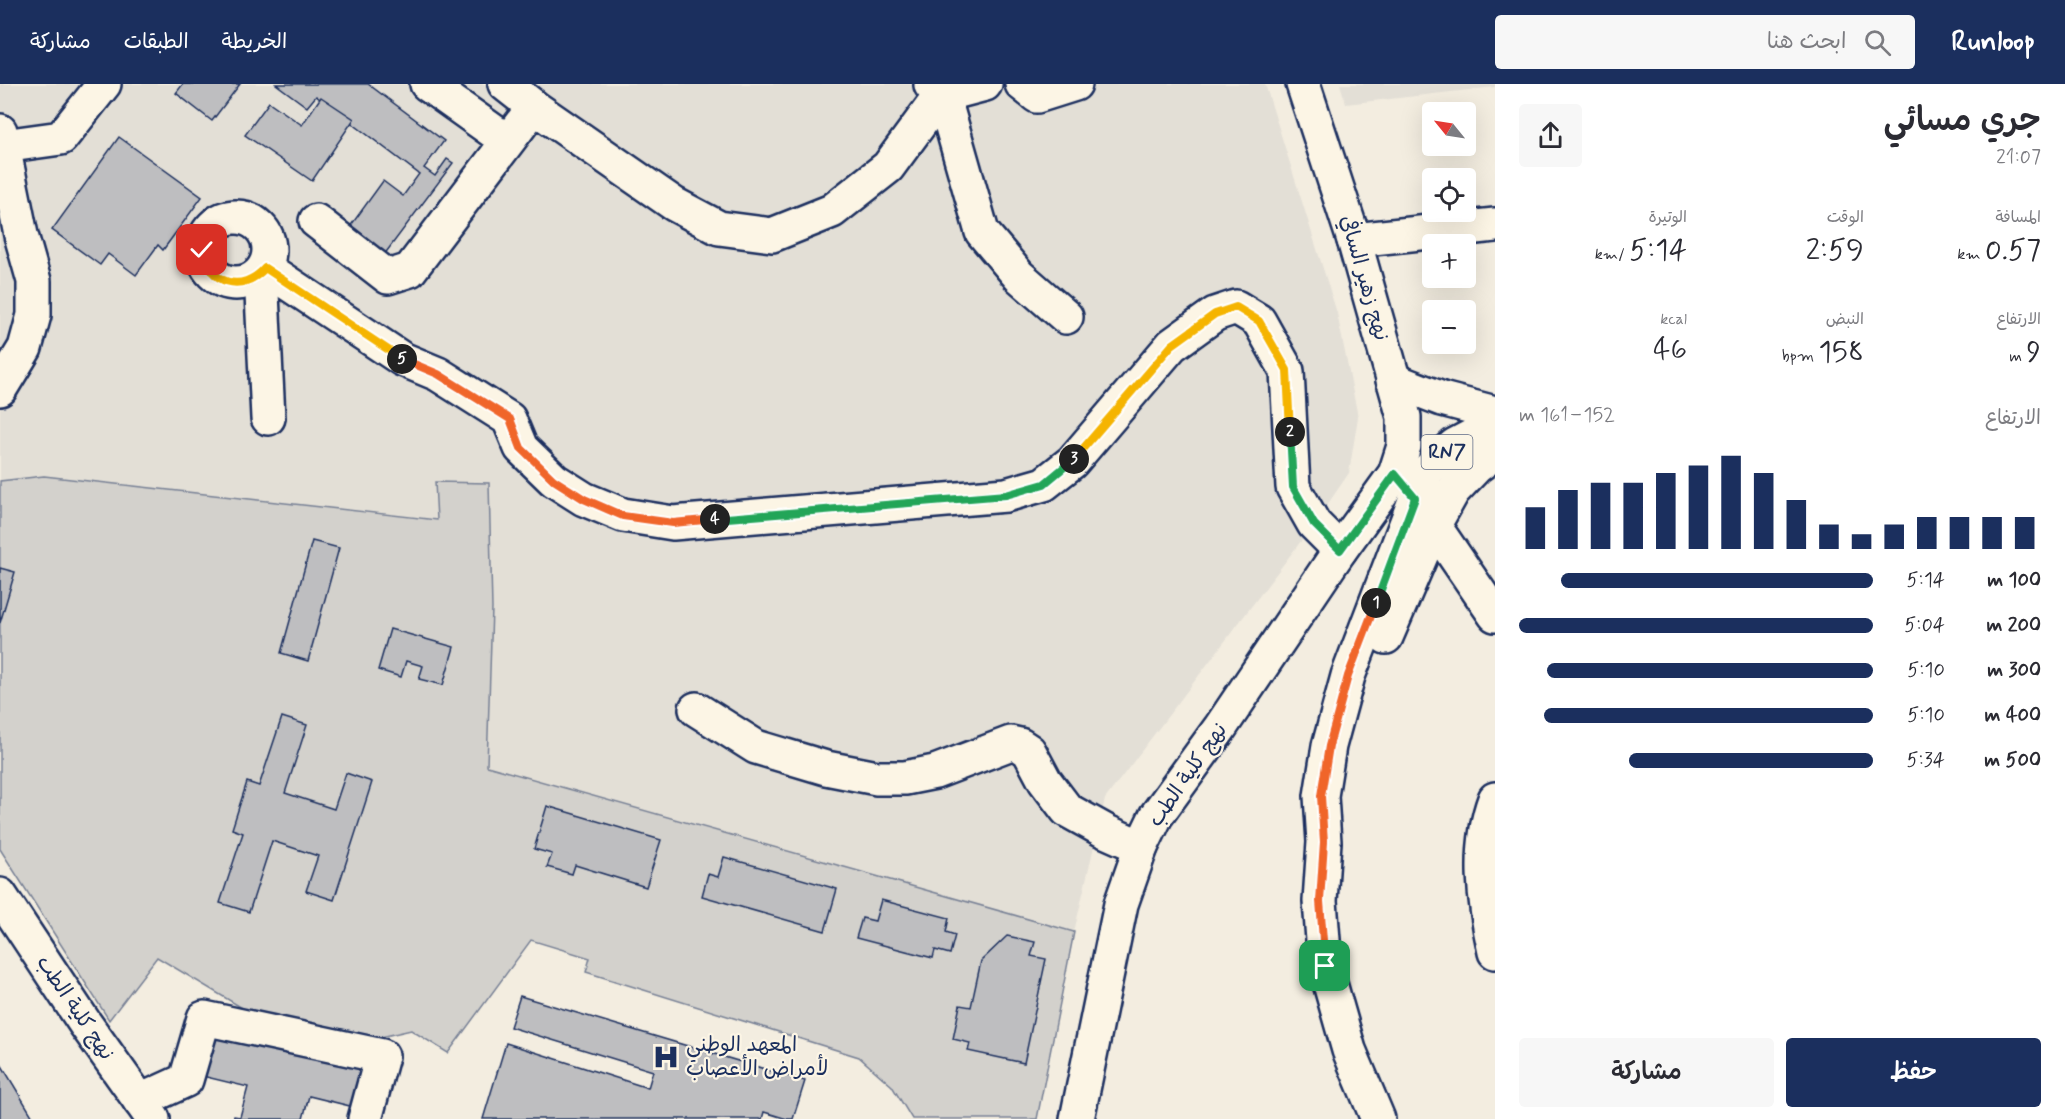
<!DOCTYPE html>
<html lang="ar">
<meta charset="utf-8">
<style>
:root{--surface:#fff;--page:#f7f7f7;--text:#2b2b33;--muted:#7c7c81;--accent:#1b2f5e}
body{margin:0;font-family:Mynerve,"Playpen Sans Arabic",sans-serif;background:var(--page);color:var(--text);direction:rtl;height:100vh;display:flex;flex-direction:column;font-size:22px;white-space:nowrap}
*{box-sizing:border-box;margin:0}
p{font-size:20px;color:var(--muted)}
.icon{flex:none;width:33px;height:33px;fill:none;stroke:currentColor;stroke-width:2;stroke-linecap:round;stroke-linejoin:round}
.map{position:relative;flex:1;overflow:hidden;direction:ltr}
.details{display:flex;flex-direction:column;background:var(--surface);width:570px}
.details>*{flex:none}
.needle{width:39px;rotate:300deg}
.controls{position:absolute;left:1422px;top:18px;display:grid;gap:12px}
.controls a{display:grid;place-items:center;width:54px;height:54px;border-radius:6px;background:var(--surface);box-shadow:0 6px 24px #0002;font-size:30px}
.pin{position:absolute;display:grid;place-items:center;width:51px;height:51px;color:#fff;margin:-26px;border-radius:12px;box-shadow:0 3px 9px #0006}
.km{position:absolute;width:30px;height:30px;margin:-15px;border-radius:50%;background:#222;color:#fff;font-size:16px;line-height:30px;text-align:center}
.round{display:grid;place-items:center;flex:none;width:63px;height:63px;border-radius:6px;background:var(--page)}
.headline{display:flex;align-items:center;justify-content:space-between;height:102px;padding:0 24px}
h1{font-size:33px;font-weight:600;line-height:45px}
.figures{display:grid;grid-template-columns:repeat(3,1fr);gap:9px;height:102px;padding:6px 24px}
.figures div{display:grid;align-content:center}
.figures b{font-size:30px;font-weight:600}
.figures small{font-size:16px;font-weight:400}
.figures p{font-size:16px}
.chart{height:168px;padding:12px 24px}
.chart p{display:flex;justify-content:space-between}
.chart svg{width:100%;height:108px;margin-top:6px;stroke:var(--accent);stroke-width:6}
.primary-button{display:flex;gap:12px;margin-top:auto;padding:12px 24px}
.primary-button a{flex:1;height:69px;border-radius:6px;background:var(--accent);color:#fff;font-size:24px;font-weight:600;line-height:69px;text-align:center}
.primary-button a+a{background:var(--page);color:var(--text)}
ul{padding:0 24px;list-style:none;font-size:20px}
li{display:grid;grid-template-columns:96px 72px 1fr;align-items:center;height:45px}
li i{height:15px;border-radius:8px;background:var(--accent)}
header{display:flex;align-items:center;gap:36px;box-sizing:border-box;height:84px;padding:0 30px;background:var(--accent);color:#fff}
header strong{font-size:28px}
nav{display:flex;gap:33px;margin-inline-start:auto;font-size:21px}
.search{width:420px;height:54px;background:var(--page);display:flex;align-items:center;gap:15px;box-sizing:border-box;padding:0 21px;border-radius:6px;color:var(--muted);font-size:22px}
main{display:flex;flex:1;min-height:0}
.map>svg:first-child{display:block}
.built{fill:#e3dfd6}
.green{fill:#d3d1cc;stroke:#778095;stroke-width:1.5}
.building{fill:#bebec0;stroke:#1b2f5e;stroke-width:1.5}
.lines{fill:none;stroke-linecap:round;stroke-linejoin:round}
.minor-casing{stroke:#1b2f5e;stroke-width:38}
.major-casing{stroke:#1b2f5e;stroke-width:38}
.minor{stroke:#fcf5e5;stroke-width:33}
.major{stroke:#fcf5e5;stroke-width:33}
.split-1-casing{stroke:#fff;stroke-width:12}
.split-2-casing{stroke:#fff;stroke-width:12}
.split-3-casing{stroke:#fff;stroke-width:12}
.split-4-casing{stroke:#fff;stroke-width:12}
.split-5-casing{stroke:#fff;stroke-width:12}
.split-6-casing{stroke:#fff;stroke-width:12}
.split-1{stroke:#f0652b;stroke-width:8}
.split-2{stroke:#22a559;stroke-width:8}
.split-3{stroke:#f5b400;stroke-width:8}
.split-4{stroke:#22a559;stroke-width:8}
.split-5{stroke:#f0652b;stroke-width:8}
.split-6{stroke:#f5b400;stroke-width:8}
.labels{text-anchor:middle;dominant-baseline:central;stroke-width:4.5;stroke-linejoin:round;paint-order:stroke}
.shield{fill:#fcf5e5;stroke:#5e6a86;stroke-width:1.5}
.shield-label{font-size:20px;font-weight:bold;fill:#1b2f5e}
.street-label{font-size:21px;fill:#1b2f5e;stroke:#fcf5e5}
.poi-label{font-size:21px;fill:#1b2f5e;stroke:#fcf5e5;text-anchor:start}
</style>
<header>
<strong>Runloop</strong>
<div class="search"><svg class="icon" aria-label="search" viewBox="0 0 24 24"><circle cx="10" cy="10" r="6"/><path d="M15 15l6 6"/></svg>ابحث هنا</div>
<nav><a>الخريطة</a><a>الطبقات</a><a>مشاركة</a></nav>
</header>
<main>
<section class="details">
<div class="headline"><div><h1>جري مسائي</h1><p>21:07</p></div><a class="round"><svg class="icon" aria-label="share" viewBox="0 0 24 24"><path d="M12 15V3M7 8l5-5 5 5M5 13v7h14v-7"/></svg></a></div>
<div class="figures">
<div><p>المسافة</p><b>0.57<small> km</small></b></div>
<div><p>الوقت</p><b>2:59</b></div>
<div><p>الوتيرة</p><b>5:14<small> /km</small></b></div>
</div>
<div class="figures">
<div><p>الارتفاع</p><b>9<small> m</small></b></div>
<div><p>النبض</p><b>158<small> bpm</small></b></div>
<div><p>kcal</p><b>46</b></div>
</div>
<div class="chart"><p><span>الارتفاع</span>152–161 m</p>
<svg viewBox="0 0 160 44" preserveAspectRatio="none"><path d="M5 44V27M15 44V20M25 44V17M35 44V17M45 44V13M55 44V10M65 44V6M75 44V13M85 44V24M95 44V34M105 44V38M115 44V34M125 44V31M135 44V31M145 44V31M155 44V31"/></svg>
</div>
<ul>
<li><b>100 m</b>5:14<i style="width:88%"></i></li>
<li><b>200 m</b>5:04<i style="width:100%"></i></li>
<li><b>300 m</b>5:10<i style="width:92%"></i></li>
<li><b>400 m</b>5:10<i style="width:93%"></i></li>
<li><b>500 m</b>5:34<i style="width:69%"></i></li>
</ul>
<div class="primary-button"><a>حفظ</a><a>مشاركة</a></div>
</section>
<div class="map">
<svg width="1495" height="1035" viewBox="0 0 1495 1035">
<rect width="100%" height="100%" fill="#f3ede0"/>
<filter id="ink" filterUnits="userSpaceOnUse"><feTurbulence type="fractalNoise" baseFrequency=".0167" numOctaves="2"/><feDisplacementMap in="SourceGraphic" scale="12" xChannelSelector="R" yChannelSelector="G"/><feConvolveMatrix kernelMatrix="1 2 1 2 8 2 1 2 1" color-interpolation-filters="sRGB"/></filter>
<g filter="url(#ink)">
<g class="built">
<path d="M0,0H1265L1337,229L1358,333L1349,389L1314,440L1105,715L1074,848L486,682L492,524L437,436L44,392L0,397Z"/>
<path d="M1340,0H1495V3L1346,20Z"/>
</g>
<path class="green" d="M44,392L437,436L435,398L489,399L492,524L487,682L1074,848L1037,1035H912L892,1002L859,973L586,888L590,874L531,856L448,969L411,946L355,959L254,931L157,873L109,936L0,765V397Z"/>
<g class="building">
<path d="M183,0H240L212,37L176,9Z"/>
<path d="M276,0H368L444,57L424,84L435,92L447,75L453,79L384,171L349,144L383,97L403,112L419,90L316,12L307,23Z"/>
<path d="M321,13L354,35L312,97L245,51L269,18L302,41Z"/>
<path d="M119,53L202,113L163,166L158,161L136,191L108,170L100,181L52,146Z"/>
<path d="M312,457L339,464L308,577L281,569Z"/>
<path d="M0,484L15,488L0,539Z"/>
<path d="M390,545L454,563L443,601L419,595L423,582L406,577L401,593L378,586Z"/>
<path d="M282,633L307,641L285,709L334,725L346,689L372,698L334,816L306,807L318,772L272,757L249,828L220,819L243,749L232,745L247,698L259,702Z"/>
<path d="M547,722L661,756L646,803L575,781L572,790L547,783L552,770L534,765Z"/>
<path d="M724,773L837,805L825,847L702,812L708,790L718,793Z"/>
<path d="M881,816L949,834L946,848L955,851L950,870L935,866L933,874L856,854L862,834L875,837Z"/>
<path d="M1007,852L1035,858L1031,872L1046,875L1024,979L968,967L970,959L953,955L960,921L971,923L981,877Z"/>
<path d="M520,912L805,997L793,1035H787L764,1028L762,1035H483L506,959L648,1004L653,987L510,943Z"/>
<path d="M209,945L364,981L354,1023L309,1012L303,1035H233L234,1032L240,1033L248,1003L198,991Z"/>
<path d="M0,979L1,980L34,1035H0Z"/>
</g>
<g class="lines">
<g class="minor-casing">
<g id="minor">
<path d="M427,0L507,57"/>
<path d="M505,0L534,23L674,120L719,144L772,151L832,127L888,83L949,0"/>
<path d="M1022,0L1037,12L1075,0"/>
<path d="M931,1L943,11L982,148L1019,192L1066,233"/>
<path d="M943,11L985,0"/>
<path d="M0,47L21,151L34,197V231L25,264L0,305"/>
<path d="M3,62L61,54L104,0"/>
<circle cx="236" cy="166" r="33"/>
<path d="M316,137L388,193L410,186L534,23"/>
<path d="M1354,156L1495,141"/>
<path d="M265,184L402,275L438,290L509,335L521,364L554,396L584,415L623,431L673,439L1006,411L1044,400L1072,378L1172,261L1215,230L1236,223L1259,237L1287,287L1293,403L1314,440L1340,466"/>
<path d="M261,189L268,334"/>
<path d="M1419,420L1495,531"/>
<path d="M696,625L756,663L826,684L877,694H905L935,688L1011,659L1020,661L1029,667L1045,697L1067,726L1105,747L1141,763"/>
<path d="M1495,715C1477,763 1484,819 1495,868"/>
<path d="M0,811L84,938L153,1035"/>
<path d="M140,1017L186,996L204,934L382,972L365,1035"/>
<path d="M1077,1035L1121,820L1141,763L1156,732L1220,644L1340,466L1395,390L1404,362V333L1354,156L1303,0"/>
</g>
</g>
<g class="major-casing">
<g id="major">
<path d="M1393,296L1442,315L1495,329"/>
<path d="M1386,553L1435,439L1453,407L1476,383L1495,369"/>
<path d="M1378,1035L1349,966L1325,882L1320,817L1324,758L1321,712L1329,662L1348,592L1426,388L1455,361L1495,340"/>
</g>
</g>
<use href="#minor" class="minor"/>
<use href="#major" class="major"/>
</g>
</g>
<g class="lines" filter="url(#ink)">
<g class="split-1-casing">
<path id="split-1" d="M1325,882L1320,817L1324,758L1321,712L1329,662L1348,592L1376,519"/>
</g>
<g class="split-2-casing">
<path id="split-2" d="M1290,348L1293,403L1314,440L1340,466L1395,390L1415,414L1376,519"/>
</g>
<g class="split-3-casing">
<path id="split-3" d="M1074,375L1172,261L1215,230L1236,223L1259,237L1287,286L1290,348"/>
</g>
<g class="split-4-casing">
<path id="split-4" d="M715,435L1006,411L1044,400L1074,375"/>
</g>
<g class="split-5-casing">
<path id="split-5" d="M402,275L438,290L510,335L521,364L554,396L584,415L623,432L673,439L715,435"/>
</g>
<g class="split-6-casing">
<path id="split-6" d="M202,166C209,200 242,210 265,184L402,275"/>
</g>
<use href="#split-1" class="split-1"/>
<use href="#split-2" class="split-2"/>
<use href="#split-3" class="split-3"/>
<use href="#split-4" class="split-4"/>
<use href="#split-5" class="split-5"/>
<use href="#split-6" class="split-6"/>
</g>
<defs>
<g id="hospital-bare" transform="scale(2.07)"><path d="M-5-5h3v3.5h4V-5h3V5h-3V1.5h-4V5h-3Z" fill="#1b2f5e" stroke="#fcf5e5" stroke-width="2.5" paint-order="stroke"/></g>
</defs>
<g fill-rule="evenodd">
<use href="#hospital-bare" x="666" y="973"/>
</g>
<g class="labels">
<rect class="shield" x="1421.5" y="351" width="51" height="34" rx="4.5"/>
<g class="shield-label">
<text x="1447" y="368">RN7</text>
</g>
<g class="street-label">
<text transform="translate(1364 194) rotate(74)">نهج زهير السافي</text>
<text transform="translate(1188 691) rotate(-55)">نهج كلية الطب</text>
<text transform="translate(75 924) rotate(56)">نهج كلية الطب</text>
</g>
<g class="poi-label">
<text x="686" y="961">المعهد الوطني<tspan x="686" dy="24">لأمراض الأعصاب</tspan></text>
</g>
</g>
</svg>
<div class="controls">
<a><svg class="needle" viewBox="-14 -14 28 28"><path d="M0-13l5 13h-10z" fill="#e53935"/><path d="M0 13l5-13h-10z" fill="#7c7c81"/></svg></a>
<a><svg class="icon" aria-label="locate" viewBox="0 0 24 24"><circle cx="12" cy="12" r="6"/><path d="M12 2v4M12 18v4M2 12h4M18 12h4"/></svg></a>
<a>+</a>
<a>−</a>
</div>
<div class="pin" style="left:1325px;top:882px;background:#1e9e55"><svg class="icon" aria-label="arrive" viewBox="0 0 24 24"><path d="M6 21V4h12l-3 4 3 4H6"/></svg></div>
<div class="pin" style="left:202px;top:166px;background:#d93025"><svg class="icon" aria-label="check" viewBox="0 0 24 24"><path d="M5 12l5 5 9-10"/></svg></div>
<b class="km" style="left:1376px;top:519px">1</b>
<b class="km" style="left:1290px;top:348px">2</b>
<b class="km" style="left:1074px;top:375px">3</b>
<b class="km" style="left:715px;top:435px">4</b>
<b class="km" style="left:402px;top:275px">5</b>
</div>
</main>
